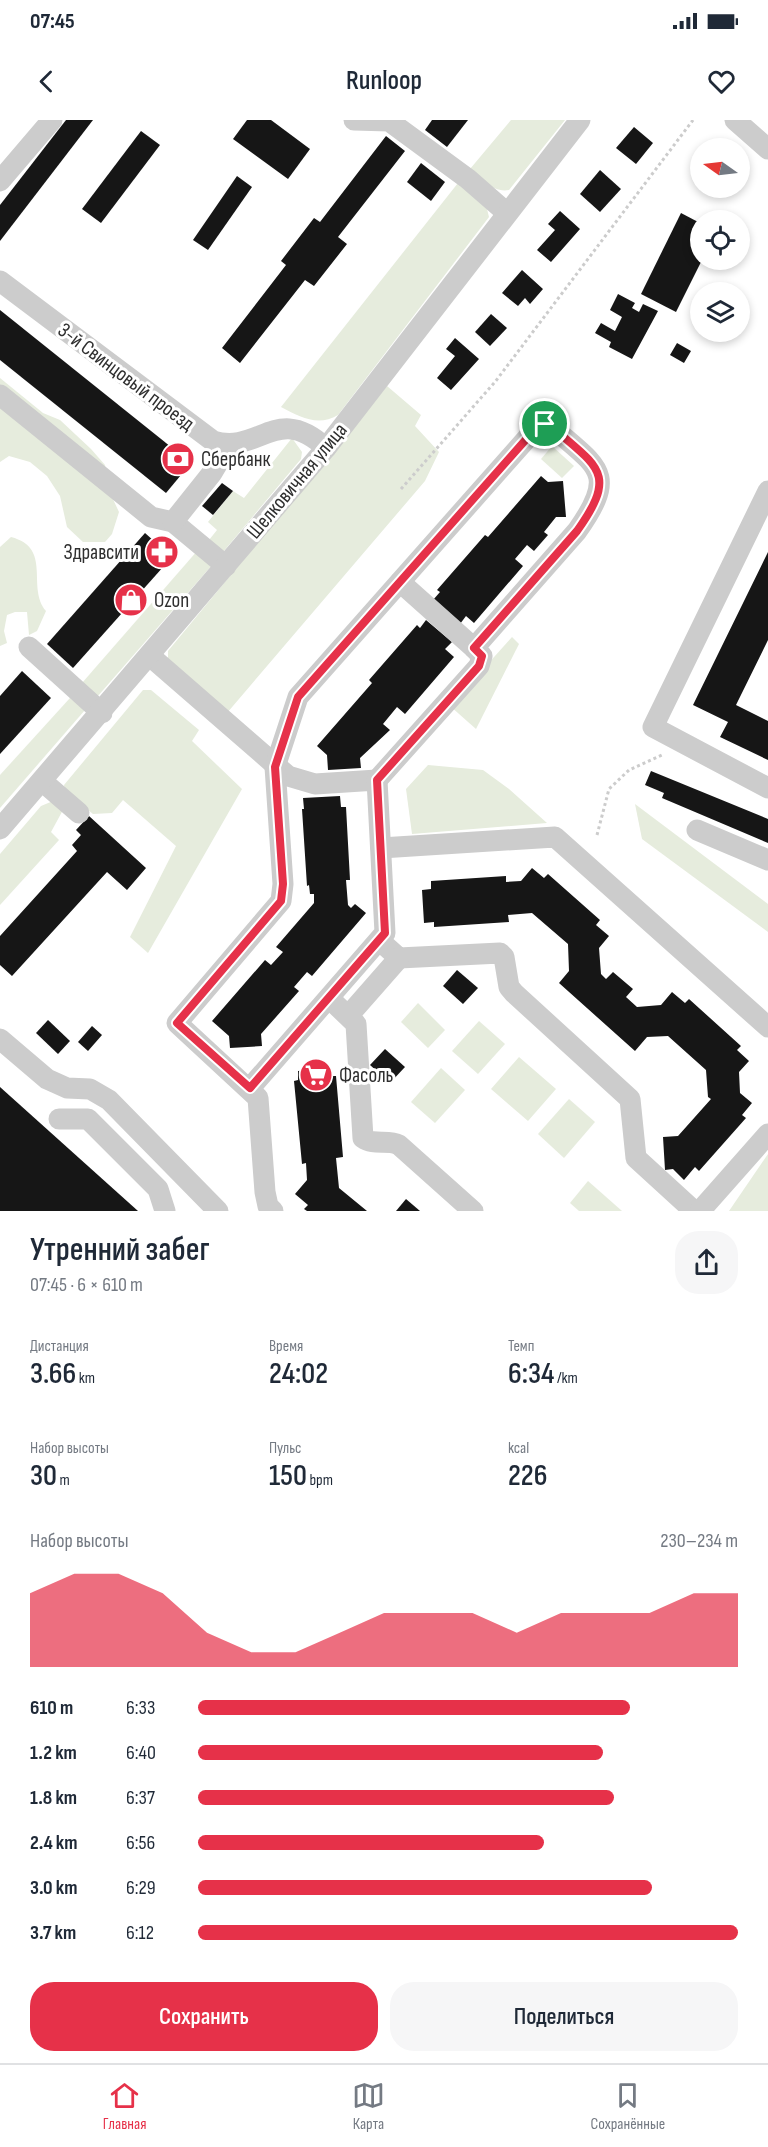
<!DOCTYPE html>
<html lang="ru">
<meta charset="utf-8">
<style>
:root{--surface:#fff;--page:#f6f6f7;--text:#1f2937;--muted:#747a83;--line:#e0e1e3;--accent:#e63149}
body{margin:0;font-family:"Sofia Sans Condensed",sans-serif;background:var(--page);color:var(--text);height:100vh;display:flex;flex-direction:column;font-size:22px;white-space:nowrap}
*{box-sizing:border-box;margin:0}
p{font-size:20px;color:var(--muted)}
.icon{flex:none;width:33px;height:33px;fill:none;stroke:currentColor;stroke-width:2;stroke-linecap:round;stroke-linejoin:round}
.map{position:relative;height:1091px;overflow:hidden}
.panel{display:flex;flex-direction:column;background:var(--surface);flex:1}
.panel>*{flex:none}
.needle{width:39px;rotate:284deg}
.fabs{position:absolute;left:690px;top:18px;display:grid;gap:12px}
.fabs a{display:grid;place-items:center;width:60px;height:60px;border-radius:50%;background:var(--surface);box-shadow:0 3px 9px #0003;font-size:30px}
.pin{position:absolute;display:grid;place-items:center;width:51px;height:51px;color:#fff;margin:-26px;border:3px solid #fff;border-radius:50%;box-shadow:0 2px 6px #0007}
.round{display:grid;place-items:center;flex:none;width:63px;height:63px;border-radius:24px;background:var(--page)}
.summary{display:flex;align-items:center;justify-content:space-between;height:102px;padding:0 30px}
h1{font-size:33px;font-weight:600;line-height:45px}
.metrics{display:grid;grid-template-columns:repeat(3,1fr);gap:9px;height:102px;padding:6px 30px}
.metrics div{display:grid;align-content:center}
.metrics b{font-size:30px;font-weight:600}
.metrics small{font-size:16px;font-weight:400}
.metrics p{font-size:16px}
.chart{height:168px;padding:12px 30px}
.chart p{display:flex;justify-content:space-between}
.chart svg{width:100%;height:108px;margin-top:6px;fill:var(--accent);opacity:.7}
.primary-button{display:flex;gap:12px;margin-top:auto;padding:12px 30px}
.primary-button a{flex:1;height:69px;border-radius:24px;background:var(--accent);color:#fff;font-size:24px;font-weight:600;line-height:69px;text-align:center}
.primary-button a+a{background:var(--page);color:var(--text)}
ul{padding:0 30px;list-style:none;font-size:20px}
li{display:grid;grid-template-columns:96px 72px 1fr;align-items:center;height:45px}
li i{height:15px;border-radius:8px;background:var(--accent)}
.status{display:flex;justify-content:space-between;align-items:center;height:42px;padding:0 30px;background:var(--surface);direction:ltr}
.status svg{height:16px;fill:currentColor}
header{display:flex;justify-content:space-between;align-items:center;height:78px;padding:0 30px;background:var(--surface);font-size:27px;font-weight:600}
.tab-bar{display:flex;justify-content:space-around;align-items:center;height:84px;border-top:2px solid var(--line);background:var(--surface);font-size:16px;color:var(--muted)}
.tab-bar a{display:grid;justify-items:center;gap:3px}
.tab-bar .current{color:var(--accent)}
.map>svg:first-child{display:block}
.green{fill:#e6ecdd}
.building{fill:#161616}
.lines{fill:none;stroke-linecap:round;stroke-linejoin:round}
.path{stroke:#ccc;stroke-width:3;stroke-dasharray:3 3;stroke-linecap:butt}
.minor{stroke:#ccc;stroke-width:21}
.route-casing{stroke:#fff;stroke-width:12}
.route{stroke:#e63149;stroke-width:8}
.labels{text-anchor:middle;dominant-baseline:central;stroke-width:6;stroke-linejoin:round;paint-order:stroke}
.street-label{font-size:21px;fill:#2f2f2f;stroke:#fff}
.poi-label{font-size:21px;fill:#2f2f2f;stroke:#fff;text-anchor:start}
</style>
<div class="status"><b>07:45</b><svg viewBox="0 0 49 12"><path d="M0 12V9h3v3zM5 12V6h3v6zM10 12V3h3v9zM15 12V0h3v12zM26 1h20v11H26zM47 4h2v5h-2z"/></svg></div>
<header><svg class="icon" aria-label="back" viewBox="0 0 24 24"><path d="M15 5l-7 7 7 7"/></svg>Runloop<svg class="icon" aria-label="heart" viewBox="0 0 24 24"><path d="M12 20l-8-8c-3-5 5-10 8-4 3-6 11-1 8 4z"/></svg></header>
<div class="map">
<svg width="768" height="1091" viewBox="0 0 768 1091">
<rect width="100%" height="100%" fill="#fff"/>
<g class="green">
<path d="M511,0H565L509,70C493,73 482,59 470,49Z"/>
<path d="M458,63L487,89L489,97L338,295C318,307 300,297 281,287Z"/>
<path d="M0,258L43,293L60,300L91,329L105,345L111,375L119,392L112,414L105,422H83L67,407L60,376L47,356L30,342L9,336L0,342Z"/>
<path d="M387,266L421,295L415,306L439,332L425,361L227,593L168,541V531Z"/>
<path d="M292,318L302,332L301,339L223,432L209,420L217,410L208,402L233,371L244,378Z"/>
<path d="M552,326L574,346L562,358L541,339Z"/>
<path d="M11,417C53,428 26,467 46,491L37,511L29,515L27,492H15L7,495L4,511L7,523L0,526V427Z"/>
<path d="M198,430L213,444L97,577L82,563Z"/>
<path d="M512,517L519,524L476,609L450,586Z"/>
<path d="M143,570H151L199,610L192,621L242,669L148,833L130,817L176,726L123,680L112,693L93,694L65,671L64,665Z"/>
<path d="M70,578L85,590L0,688V655Z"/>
<path d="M428,645L483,650L509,669L547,703L412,714L406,669Z"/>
<path d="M53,681L63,690L51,712L59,720L0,785V734L41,686Z"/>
<path d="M635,684L768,784V812L642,719Z"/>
<path d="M418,883L445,910L428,928L401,902Z"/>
<path d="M479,901L505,924L478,954L452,931Z"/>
<path d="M519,937L556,969L528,1001L491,969Z"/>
<path d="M441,948L465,970L435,1003L411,982Z"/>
<path d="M569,979L595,1002L564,1038L538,1014Z"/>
<path d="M768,1034V1091H729Z"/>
<path d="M588,1061L622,1091H579L570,1083Z"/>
</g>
<g class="building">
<path d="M66,0H93L0,121V85Z"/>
<path d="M247,0H271L310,29L288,59L233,19Z"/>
<path d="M432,0H468L447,27L425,10Z"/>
<path d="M634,7L653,23L636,44L616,28Z"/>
<path d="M141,11L160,25L101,103L82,89Z"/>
<path d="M386,16L405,31L338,117L347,124L314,166L305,160L240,243L222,228L286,145L281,141L314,98L320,102Z"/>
<path d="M421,43L445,62L431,81L407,62Z"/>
<path d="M600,50L621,69L600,92L580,74Z"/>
<path d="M237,56L252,67L208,130L193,120Z"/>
<path d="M560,91L580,109L551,142L537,130L555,110L548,104Z"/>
<path d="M681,93L700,103L702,140L676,192L641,174Z"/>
<path d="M522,150L543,169L530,184L525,178L518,186L502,173Z"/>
<path d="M618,174L635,183L632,188L639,192L643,184L658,191L632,239L609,227L611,222L595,213L601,203L615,211L622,197L610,190Z"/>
<path d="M0,190L191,343L166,373L0,240Z"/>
<path d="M491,194L507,208L490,226L475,212Z"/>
<path d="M455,218L479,239L451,270L437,258L455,236L446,229Z"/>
<path d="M677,223L691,231L684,243L670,235Z"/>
<path d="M541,356L548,362L563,361L566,397H556L544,412L548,415L534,431L527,425L515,439L523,446L474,503L466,496L460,504L433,480L440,472L437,470L485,415L488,417Z"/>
<path d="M222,363L233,371L213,395L202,386Z"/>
<path d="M145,413L172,437L73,548L47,524Z"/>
<path d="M768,432V520L736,585L768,601V640L720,617L728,602L693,585Z"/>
<path d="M426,500L452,522L445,529L454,537L405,594L397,587L383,604L390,610L360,638L361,648L328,650L327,635L317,626L372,563L369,560L417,505L420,508Z"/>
<path d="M22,551L51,578L0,634V576Z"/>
<path d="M651,651L768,699V723L662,678L664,673L645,665Z"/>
<path d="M340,676L341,687H346L350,760H346L348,785L351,788L355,784L366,793L312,856L307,852L294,867L299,871L261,914L262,926L230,928L229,916L212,901L265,840L271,845L283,832L276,827L314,783V774H310L309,765L307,766L302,689H304L303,678Z"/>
<path d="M89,696L146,748L127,770L107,752L12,856L0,845V816L77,731L72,725L81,715L76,710Z"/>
<path d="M532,748L544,758L548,754L600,800L596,805L609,816L599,828L601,854L606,859L613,852L633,869L626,877L637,887L661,885L672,872L685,883L689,879L741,926L737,930L749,941L739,952L740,973L752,983L742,995L746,998L699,1051L695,1047L684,1060L673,1049L665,1050L663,1017L678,1016L711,979L708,977L706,950L668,916L647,917L635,931L559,863L569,851L568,824L532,793L508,795L509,802L434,807V802L424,803L422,770L431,769V761L506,756V762L521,761Z"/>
<path d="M457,850L478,868L463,884L443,866Z"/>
<path d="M48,900L70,921L58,934L36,913Z"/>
<path d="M92,906L102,915L88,931L78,922Z"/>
<path d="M385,929L405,947L390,963L370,945Z"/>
<path d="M328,948L329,956H336L343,1037L336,1038L339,1068L367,1091H307L304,1089L308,1085L295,1074L307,1060L306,1043L302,1044L294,961L298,960V951Z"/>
<path d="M0,967L138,1091H0Z"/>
<path d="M406,1079L420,1091H396Z"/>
</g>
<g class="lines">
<g class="path">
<path d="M401,369L495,262L693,0"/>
<path d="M597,715L609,669L629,650L662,635"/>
</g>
<g class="minor">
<path d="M354,0L389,1L468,59L507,93"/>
<path d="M735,0L768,29"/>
<path d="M0,61L52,0"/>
<path d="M0,161L213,321C260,335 276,282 326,328"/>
<path d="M0,275L151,397L173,402L226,446"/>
<path d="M768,371L653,607L768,668"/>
<path d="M173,402L212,353L228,326"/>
<path d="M400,462L474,528"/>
<path d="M29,527L102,593"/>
<path d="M150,536L288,656L315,664L377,660L385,813L250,968"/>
<path d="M42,661L79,693"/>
<path d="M0,709L326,328L580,0"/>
<path d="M697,710L768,740"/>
<path d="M381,728L555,717L768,907"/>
<path d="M380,821L399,838L500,833L504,837L509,867L514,873L630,979L636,1038L694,1091"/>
<path d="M329,878L356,904L363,1018C374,1026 388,1019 399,1025L473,1091"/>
<path d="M349,895L399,838"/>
<path d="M0,919L47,959L67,968L90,969L109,980L218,1091"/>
<path d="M59,999H88L158,1069L165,1091"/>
<path d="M273,1091L268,1086L265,1072L258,978L177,903L281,781L283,764L275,647L298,577L537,307L541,305L551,306C597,347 619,352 577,411L474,528L482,536L479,546L377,660"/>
<path d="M700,1091L768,1014"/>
</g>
</g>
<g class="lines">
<g class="route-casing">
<path id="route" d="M545,304L551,306C597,347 619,352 577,411L474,528L482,536L479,546L377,660L385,813L250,968L177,903L281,781L283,764L275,647L298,577L537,307Z"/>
</g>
<use href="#route" class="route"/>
</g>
<defs>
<g id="bank-disc" transform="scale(1.725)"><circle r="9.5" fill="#e63149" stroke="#fff"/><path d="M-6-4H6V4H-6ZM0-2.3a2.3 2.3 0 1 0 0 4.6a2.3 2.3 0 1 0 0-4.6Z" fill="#fff"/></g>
<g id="pharmacy-disc" transform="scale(1.725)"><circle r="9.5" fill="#e63149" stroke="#fff"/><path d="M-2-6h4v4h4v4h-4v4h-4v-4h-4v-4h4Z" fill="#fff"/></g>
<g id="shop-disc" transform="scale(1.725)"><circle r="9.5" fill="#e63149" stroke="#fff"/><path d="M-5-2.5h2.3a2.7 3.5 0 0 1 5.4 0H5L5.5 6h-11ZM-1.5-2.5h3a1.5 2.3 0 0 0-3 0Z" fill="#fff"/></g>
<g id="supermarket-disc" transform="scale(1.725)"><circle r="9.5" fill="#e63149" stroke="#fff"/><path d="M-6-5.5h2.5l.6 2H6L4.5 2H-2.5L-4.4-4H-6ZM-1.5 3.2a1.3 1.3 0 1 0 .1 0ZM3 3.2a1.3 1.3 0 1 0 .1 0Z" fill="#fff"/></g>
</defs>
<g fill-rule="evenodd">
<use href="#bank-disc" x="178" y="339"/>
<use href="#pharmacy-disc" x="162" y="432"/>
<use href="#shop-disc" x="131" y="480"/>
<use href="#supermarket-disc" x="316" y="955"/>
</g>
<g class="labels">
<g class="street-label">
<text transform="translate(126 257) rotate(37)">3-й Свинцовый проезд</text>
<text transform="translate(297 361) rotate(-50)">Шелковичная улица</text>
</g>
<g class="poi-label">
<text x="201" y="339">Сбербанк</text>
<text x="139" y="432" text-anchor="end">Здравсити</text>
<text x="154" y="480">Ozon</text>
<text x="339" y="955">Фасоль</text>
</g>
</g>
</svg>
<div class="fabs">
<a><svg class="needle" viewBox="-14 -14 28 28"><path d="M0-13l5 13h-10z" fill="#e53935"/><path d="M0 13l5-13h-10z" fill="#747a83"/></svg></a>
<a><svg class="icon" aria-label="locate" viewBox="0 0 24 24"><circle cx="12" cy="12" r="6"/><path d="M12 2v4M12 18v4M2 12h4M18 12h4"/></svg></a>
<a><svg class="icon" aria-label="layers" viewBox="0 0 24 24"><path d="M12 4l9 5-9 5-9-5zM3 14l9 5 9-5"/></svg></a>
</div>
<div class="pin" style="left:545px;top:304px;background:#1e9e55"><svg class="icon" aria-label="arrive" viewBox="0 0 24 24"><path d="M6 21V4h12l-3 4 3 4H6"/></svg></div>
</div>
<section class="panel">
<div class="summary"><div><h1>Утренний забег</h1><p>07:45 · 6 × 610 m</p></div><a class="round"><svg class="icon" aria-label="share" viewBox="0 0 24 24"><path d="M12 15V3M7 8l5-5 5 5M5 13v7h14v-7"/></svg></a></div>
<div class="metrics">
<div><p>Дистанция</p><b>3.66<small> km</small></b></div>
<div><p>Время</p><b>24:02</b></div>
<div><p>Темп</p><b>6:34<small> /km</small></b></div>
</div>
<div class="metrics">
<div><p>Набор высоты</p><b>30<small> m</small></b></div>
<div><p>Пульс</p><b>150<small> bpm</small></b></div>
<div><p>kcal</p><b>226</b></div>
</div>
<div class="chart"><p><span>Набор высоты</span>230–234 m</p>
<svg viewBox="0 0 160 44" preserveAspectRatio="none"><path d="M0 44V14L10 6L20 6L30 14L40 30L50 38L60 38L70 30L80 22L90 22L100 22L110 30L120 22L130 22L140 22L150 14L160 14V44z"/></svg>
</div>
<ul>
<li><b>610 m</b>6:33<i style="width:80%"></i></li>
<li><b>1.2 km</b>6:40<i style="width:75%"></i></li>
<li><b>1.8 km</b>6:37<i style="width:77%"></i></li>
<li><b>2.4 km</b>6:56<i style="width:64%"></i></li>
<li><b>3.0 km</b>6:29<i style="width:84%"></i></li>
<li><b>3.7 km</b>6:12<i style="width:100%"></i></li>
</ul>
<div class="primary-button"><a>Сохранить</a><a>Поделиться</a></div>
</section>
<nav class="tab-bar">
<a class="current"><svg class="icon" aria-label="home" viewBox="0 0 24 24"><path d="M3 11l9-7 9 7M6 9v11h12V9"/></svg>Главная</a>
<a><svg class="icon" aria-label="map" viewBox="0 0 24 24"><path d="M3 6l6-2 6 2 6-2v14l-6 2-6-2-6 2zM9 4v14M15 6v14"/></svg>Карта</a>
<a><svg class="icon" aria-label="saved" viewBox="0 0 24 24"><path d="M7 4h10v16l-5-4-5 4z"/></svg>Сохранённые</a>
</nav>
